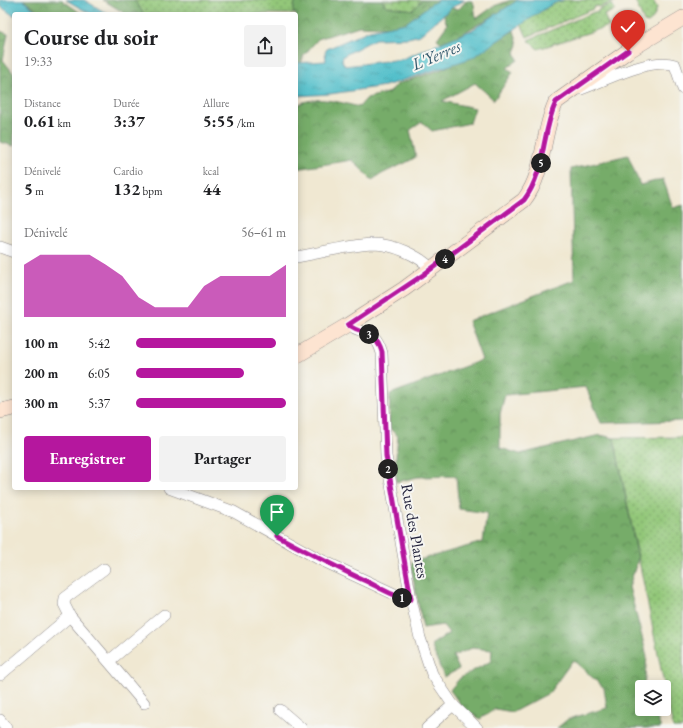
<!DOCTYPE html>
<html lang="fr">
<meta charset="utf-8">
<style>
:root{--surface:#fff;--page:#f2f2f2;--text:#202124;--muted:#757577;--accent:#b5179e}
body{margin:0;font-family:"EB Garamond",serif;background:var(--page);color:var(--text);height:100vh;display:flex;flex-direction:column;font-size:15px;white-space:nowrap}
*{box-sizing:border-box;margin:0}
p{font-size:13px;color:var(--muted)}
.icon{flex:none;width:22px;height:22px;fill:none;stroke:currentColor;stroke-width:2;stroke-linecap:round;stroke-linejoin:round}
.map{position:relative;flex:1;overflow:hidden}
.drawer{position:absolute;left:12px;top:12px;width:286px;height:478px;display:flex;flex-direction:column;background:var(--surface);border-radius:4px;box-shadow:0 2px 10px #0003}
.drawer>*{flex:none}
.controls{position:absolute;left:635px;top:680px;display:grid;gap:8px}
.controls a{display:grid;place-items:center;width:36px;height:36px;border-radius:4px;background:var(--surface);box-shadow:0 2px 10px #0003;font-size:20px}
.pin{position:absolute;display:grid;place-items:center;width:34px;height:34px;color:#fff;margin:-41px -17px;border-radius:50% 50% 50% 0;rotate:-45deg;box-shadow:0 0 4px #0007}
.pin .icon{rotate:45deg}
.km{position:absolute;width:20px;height:20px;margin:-10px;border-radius:50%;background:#222;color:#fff;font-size:11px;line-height:20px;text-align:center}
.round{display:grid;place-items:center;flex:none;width:42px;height:42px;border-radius:4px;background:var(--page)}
.summary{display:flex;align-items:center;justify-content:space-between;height:68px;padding:0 12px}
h1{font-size:22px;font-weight:700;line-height:30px}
.figures{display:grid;grid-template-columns:repeat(3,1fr);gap:6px;height:68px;padding:4px 12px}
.figures div{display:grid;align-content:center}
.figures b{font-size:17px;font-weight:700}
.figures small{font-size:11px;font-weight:400}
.figures p{font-size:11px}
.chart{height:112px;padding:8px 12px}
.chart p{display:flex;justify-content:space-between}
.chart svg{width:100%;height:72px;margin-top:4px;fill:var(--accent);opacity:.7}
.button{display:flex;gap:8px;margin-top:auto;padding:8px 12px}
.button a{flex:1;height:46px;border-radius:4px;background:var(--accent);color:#fff;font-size:16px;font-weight:700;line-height:46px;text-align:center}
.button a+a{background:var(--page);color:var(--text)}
ul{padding:0 12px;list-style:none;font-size:13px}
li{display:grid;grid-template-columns:64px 48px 1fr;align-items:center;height:30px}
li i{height:10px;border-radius:5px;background:var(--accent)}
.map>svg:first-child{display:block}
.grass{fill:url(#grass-dots);stroke:#5a745a}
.forest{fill:url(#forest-crowns);stroke:#4c6752}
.water{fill:url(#water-ripples);stroke:#3a7082}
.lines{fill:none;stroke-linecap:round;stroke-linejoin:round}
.street-casing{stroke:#898586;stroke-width:12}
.secondary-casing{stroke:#898586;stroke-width:16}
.street{stroke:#fff;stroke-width:11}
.secondary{stroke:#fde4d1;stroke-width:15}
.route-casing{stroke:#fff;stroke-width:8}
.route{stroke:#b5179e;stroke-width:5}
.labels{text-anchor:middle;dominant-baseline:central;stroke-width:4;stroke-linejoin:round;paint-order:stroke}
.street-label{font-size:16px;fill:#22223b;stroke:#f6f6f2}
.water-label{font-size:17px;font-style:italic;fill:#33596d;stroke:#f6f6f2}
</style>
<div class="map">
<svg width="683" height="728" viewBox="0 0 683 728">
<defs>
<pattern id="grass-dots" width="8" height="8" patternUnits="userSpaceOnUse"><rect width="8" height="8" fill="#93c779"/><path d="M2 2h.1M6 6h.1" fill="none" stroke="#78a164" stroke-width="1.8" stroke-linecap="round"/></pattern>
<pattern id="forest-crowns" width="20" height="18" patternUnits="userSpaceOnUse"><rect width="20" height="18" fill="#76ac69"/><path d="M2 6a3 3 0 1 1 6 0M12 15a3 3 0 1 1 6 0" fill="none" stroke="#608c58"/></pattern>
<pattern id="water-ripples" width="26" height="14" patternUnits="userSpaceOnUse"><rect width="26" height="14" fill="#52bfca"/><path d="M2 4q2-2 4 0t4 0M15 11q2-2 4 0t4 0" fill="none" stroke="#449ba5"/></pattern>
</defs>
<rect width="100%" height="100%" fill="#f6f6f2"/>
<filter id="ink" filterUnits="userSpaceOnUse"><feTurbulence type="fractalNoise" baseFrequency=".025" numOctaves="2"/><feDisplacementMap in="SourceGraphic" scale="8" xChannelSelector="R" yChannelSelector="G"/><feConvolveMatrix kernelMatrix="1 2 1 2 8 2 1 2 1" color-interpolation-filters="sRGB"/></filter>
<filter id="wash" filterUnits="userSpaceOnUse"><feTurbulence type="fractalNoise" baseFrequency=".012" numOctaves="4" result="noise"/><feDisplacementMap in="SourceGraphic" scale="16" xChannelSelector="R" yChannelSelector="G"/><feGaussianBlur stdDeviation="0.9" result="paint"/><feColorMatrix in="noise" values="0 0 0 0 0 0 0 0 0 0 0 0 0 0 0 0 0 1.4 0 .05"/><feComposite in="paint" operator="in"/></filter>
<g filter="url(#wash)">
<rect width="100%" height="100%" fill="#f0e8d2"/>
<g class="grass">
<path d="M134,0H294L295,2L293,14H144Z"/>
<path d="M382,0H422L413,10L386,6Z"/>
<path d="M564,0H619L599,7L595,6L593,9L527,37L521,24L552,4Z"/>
<path d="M635,0H653L657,8L653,19L648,23L644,22Z"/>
<path d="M612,4L615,10L604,15L609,26L538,49L528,40L594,12H598L599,9Z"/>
<path d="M683,437V728H673L614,438Z"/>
</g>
<g class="forest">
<path d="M23,0H62L82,14H43Z"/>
<path d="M103,0H134L144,14H126Z"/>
<path d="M294,0H382L386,6L413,10L422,0H443L415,23L388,27L359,26L318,39L304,55L301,63L296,65V14H293L295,2Z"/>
<path d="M511,0H522L443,44L437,39L447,25L444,16L450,8L459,9L466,1H472L474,4L476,19L494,6Z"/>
<path d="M514,30L518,45L515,52L518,60L507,68L513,72L494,100L475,83L442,101L475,108L470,123L432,131L422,122L410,130L416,157C402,166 386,170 372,180L352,160L296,169V106C313,94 340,102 359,107L367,98L390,92L397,84L440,70L486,48Z"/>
<path d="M0,31L8,34L3,60L14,74V146L0,142Z"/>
<path d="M628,155L640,185L663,179L673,208L683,205V421L601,423L586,387L505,395L500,414V448L520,454L600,435L614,438L638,559L629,587L647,656L644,687H642V709H653L661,728H557L568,719L607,708L604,688L573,660L549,693L513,712L495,709L480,719L462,707L450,690L460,678L491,661L492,650L472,648L453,656L459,669L444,677L431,645L449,633L443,625L423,628L411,568L412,562L483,542L487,513L459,509L456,476L418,477L396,482V457L398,436L389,428L390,394L482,360L468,321L574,280L571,169Z"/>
</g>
<g class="water">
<path d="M0,0H23L40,14H14V16L0,6Z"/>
<path d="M66,0H84L108,14H91Z"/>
<path d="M439,0H465L451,8L420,35L408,38L375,39L343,56L342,61L345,66L402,59L472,30L518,0H564L552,4L472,58L385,86L330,94L296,96V63L326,61L325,52L327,49L370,30L406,23L431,4Z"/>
</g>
</g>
<g filter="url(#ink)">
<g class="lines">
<g class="street-casing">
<g id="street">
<path d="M581,89C606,80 650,57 675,65L683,89"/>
<path d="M0,247L14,252"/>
<path d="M296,257C319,253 350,245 373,244C393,244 418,255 432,269"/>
<path d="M348,325C365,338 374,326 382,353L386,456L411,599L420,638L432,674L453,705L477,728"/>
<path d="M169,488L234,512L319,559L403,598L411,599"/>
<path d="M70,616L64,604L65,598L104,569"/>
<path d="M109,661L164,615"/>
<path d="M0,675L70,616L144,703"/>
<path d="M280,710L301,728"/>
<path d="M0,720L6,728"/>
<path d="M427,728L453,705"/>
</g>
</g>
<g class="secondary-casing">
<g id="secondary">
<path d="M296,356L348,325L404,289L524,200C546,171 541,134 556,102L628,51L683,18"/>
<path d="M0,411L14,408"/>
</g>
</g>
<use href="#street" class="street"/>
<use href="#secondary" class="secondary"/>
</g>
</g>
<g class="lines" filter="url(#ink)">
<g class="route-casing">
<path id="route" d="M277,536C307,552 337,568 368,582C382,589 396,598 411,599L386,456L382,352C374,326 365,338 348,325L423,275L524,200C546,171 541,134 556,102L628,51"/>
</g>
<use href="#route" class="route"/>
</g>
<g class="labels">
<g class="street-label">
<text transform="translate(415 531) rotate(80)">Rue des Plantes</text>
</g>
<g class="water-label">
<text transform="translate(436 55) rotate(-23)">L'Yerres</text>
</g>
</g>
</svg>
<div class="controls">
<a><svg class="icon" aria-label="layers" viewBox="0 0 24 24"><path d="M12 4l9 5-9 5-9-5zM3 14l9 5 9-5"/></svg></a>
</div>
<div class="pin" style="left:277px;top:536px;background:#1e9e55"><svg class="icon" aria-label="arrive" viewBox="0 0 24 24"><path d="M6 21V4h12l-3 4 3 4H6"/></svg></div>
<div class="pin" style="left:628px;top:51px;background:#d93025"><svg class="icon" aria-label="check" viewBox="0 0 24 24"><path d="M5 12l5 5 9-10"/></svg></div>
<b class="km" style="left:402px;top:598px">1</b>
<b class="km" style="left:388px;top:469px">2</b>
<b class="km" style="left:369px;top:334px">3</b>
<b class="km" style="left:445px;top:259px">4</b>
<b class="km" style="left:541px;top:163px">5</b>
<section class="drawer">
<div class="summary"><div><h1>Course du soir</h1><p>19:33</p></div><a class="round"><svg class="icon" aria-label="share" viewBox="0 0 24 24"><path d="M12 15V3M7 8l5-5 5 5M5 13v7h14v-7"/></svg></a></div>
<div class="figures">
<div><p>Distance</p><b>0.61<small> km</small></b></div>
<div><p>Durée</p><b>3:37</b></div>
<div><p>Allure</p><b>5:55<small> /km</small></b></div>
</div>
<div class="figures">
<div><p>Dénivelé</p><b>5<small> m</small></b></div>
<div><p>Cardio</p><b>132<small> bpm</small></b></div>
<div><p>kcal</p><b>44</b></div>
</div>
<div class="chart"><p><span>Dénivelé</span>56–61 m</p>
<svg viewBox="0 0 160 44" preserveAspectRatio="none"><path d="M0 44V12L10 6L20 6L30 6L40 6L50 12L60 19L70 32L80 38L90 38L100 38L110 25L120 19L130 19L140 19L150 19L160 12V44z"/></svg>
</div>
<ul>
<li><b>100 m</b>5:42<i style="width:93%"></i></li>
<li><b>200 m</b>6:05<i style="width:72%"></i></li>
<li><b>300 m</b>5:37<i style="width:100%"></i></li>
</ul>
<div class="button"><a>Enregistrer</a><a>Partager</a></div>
</section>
</div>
